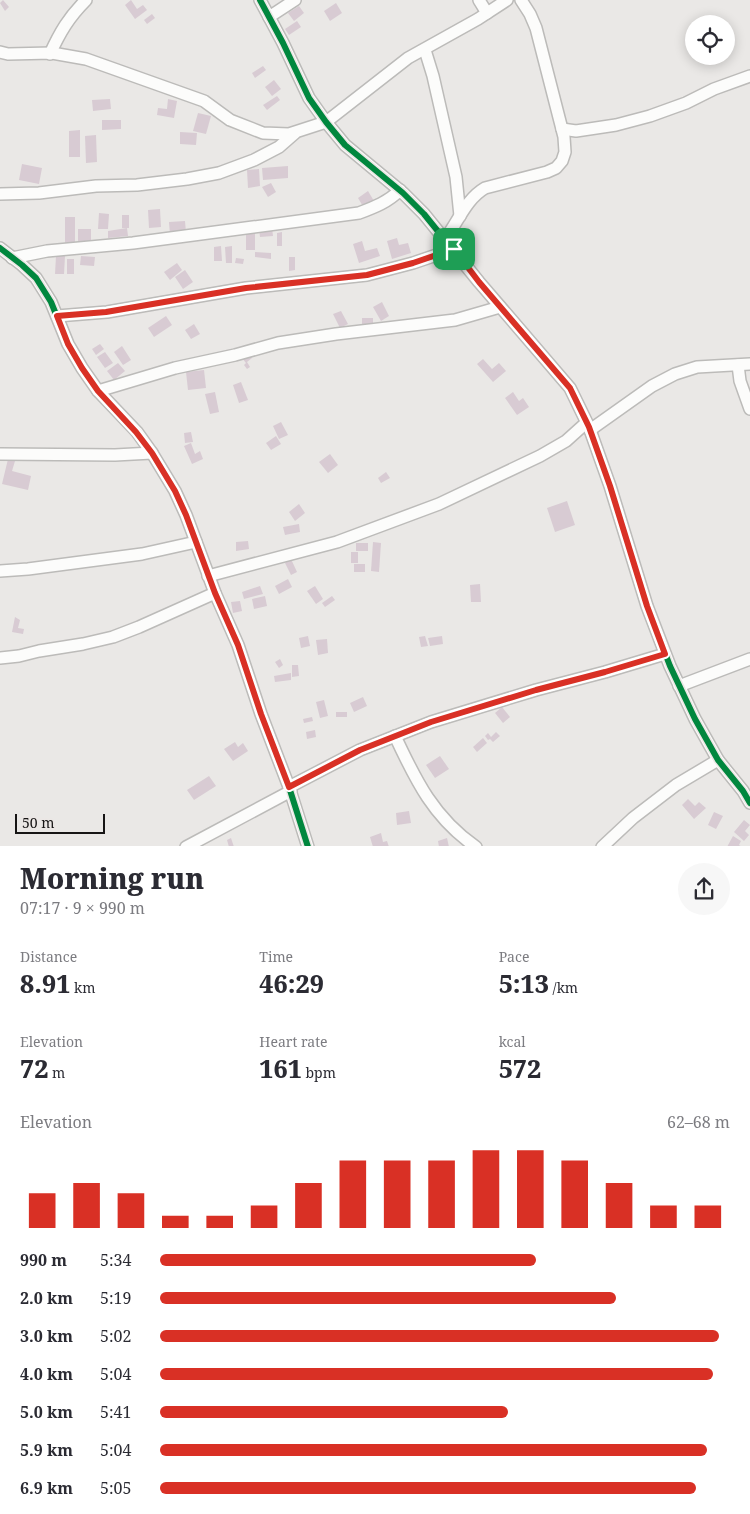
<!DOCTYPE html>
<meta charset="utf-8">
<style>
:root{--surface:#fff;--page:#f7f7f7;--text:#2b2b33;--muted:#7c7c81;--accent:#d93025}
body{margin:0;font-family:"Noto Serif",serif;background:var(--page);color:var(--text);height:100vh;display:flex;flex-direction:column;font-size:19px;white-space:nowrap}
*{box-sizing:border-box;margin:0}
p{font-size:16px;color:var(--muted)}
.icon{flex:none;width:28px;height:28px;fill:none;stroke:currentColor;stroke-width:2;stroke-linecap:round;stroke-linejoin:round}
.map{position:relative;height:846px;overflow:hidden}
.details{display:flex;flex-direction:column;background:var(--surface);flex:1}
.details>*{flex:none}
.fabs{position:absolute;left:685px;top:15px;display:grid;gap:10px}
.fabs a{display:grid;place-items:center;width:50px;height:50px;border-radius:50%;background:var(--surface);box-shadow:0 2px 12px #0003;font-size:25px}
.scale{position:absolute;left:15px;bottom:12px;width:90px;box-sizing:border-box;padding-left:5px;border:2px solid #171515;border-top:0;font-size:14px;line-height:18px;white-space:nowrap;color:#171515;-webkit-text-stroke:4px #ebe7e5;paint-order:stroke}
.pin{position:absolute;display:grid;place-items:center;width:42px;height:42px;color:#fff;margin:-21px;border-radius:10px;box-shadow:0 2px 8px #0006}
.round{display:grid;place-items:center;flex:none;width:52px;height:52px;border-radius:26px;background:var(--page)}
.head{display:flex;align-items:center;justify-content:space-between;height:85px;padding:0 20px}
h1{font-size:28px;font-weight:800;line-height:38px}
.metrics{display:grid;grid-template-columns:repeat(3,1fr);gap:8px;height:85px;padding:5px 20px}
.metrics div{display:grid;align-content:center}
.metrics b{font-size:25px;font-weight:800}
.metrics small{font-size:14px;font-weight:400}
.metrics p{font-size:14px}
.chart{height:140px;padding:10px 20px}
.chart p{display:flex;justify-content:space-between}
.chart svg{width:100%;height:90px;margin-top:5px;stroke:var(--accent);stroke-width:6}
ul{padding:0 20px;list-style:none;font-size:16px}
li{display:grid;grid-template-columns:80px 60px 1fr;align-items:center;height:38px}
li i{height:12px;border-radius:6px;background:var(--accent)}
.map>svg:first-child{display:block}
.building{fill:#d8cbd3}
.lines{fill:none;stroke-linecap:round;stroke-linejoin:round}
.minor-casing{stroke:#bcbbb9;stroke-width:14}
.minor{stroke:#fcfcfb;stroke-width:11}
.cycleway-casing{stroke:#ebe7e5;stroke-width:9}
.cycleway{stroke:#00873e;stroke-width:6}
.route-casing{stroke:#fff;stroke-width:10}
.route{stroke:#d93025;stroke-width:6}
</style>
<div class="map">
<svg width="750" height="847" viewBox="0 0 750 847">
<rect width="100%" height="100%" fill="#eae8e6"/>
<g class="building">
<path d="M3,0L9,7L5,11L0,3Z"/>
<path d="M131,0L137,9L143,5L147,10L135,19L125,5Z"/>
<path d="M336,3L342,13L330,21L324,11Z"/>
<path d="M299,6L304,13L294,21L288,13Z"/>
<path d="M152,14L155,18L147,24L144,20Z"/>
<path d="M297,21L301,27L289,35L285,29Z"/>
<path d="M263,66L266,70L255,78L252,73Z"/>
<path d="M274,80L281,89L272,96L265,87Z"/>
<path d="M277,96L280,100L267,110L263,105Z"/>
<path d="M110,99L111,109L93,111L92,100Z"/>
<path d="M168,99L177,101L174,118L157,115L158,108L167,109Z"/>
<path d="M198,113L211,116L206,134L193,131Z"/>
<path d="M102,120H121V129L102,130Z"/>
<path d="M80,130V157H69V131Z"/>
<path d="M180,132L197,133L196,145L180,144Z"/>
<path d="M96,135L97,162L86,163L85,136Z"/>
<path d="M22,164L42,168L39,184L19,180Z"/>
<path d="M288,166V178L263,180L262,168Z"/>
<path d="M259,169L260,186L248,188L247,170Z"/>
<path d="M271,183L276,192L268,197L262,187Z"/>
<path d="M368,191L374,201L364,208L358,198Z"/>
<path d="M160,209L161,227L149,228L148,210Z"/>
<path d="M99,213L109,214L108,229H98Z"/>
<rect x="122" y="215" width="7" height="13"/>
<path d="M65,217H75V242L65,243Z"/>
<path d="M185,221L186,233L170,235L169,222Z"/>
<path d="M127,228L128,236L108,238V231Z"/>
<path d="M272,228L273,236L260,237L259,229Z"/>
<rect x="78" y="229" width="13" height="14"/>
<rect x="246" y="232" width="9" height="18"/>
<path d="M282,232V246H277V233Z"/>
<path d="M397,238L399,245L408,243L411,253L392,259L387,241Z"/>
<path d="M362,241L365,251L377,248L380,256L359,263L353,244Z"/>
<path d="M221,246L222,261H214V247Z"/>
<path d="M232,246V263H226L225,247Z"/>
<path d="M255,252L271,253V259L255,257Z"/>
<path d="M56,256H65L64,274H55Z"/>
<path d="M81,256L95,257L94,266L80,265Z"/>
<path d="M289,257H295V270L289,271Z"/>
<path d="M236,258L244,259L243,264L235,263Z"/>
<rect x="67" y="259" width="7" height="15"/>
<path d="M177,263L182,270L170,280L164,272Z"/>
<path d="M185,270L193,282L183,289L175,277Z"/>
<path d="M382,302L389,316L381,321L373,307Z"/>
<path d="M341,311L348,324L340,328L333,314Z"/>
<path d="M166,316L172,325L154,337L148,328Z"/>
<path d="M362,318H373V325L362,326Z"/>
<path d="M194,324L200,334L191,339L185,330Z"/>
<path d="M100,344L104,349L96,355L92,349Z"/>
<path d="M122,346L131,360L123,365L114,352Z"/>
<path d="M105,352L113,363L105,368L97,357Z"/>
<path d="M248,352L252,358L247,362L250,367L247,369L244,365L246,363L241,357Z"/>
<path d="M483,359L492,369L499,363L506,371L493,382L477,364Z"/>
<path d="M118,363L125,371L114,380L107,371Z"/>
<path d="M204,370L206,388L188,390L186,372Z"/>
<path d="M241,382L248,400L239,403L233,385Z"/>
<path d="M215,392L219,412L210,414L205,394Z"/>
<path d="M513,392L519,401L523,398L529,407L517,415L505,398Z"/>
<path d="M281,422L288,435L279,439L273,426Z"/>
<path d="M191,432L193,442L185,443L184,433Z"/>
<path d="M276,436L281,444L271,450L266,443Z"/>
<path d="M191,443L195,454L200,451L203,459L192,464L184,446Z"/>
<path d="M330,454L338,465L328,473L319,462Z"/>
<path d="M8,459L15,461L12,471L31,476L28,490L2,484Z"/>
<path d="M386,472L390,478L381,483L378,478Z"/>
<path d="M567,501L575,525L555,532L547,508Z"/>
<path d="M299,504L305,513L295,521L289,512Z"/>
<path d="M299,524L300,532L285,535L283,527Z"/>
<path d="M248,541L249,549L236,551V542Z"/>
<path d="M373,542L381,543L379,572L371,571Z"/>
<rect x="356" y="543" width="12" height="8"/>
<rect x="351" y="552" width="7" height="11"/>
<path d="M291,559L297,572L291,575L285,563Z"/>
<rect x="354" y="564" width="11" height="8"/>
<path d="M288,579L292,587L279,594L275,586Z"/>
<path d="M480,584L481,602H471L470,585Z"/>
<path d="M260,586L263,594L244,599L242,592Z"/>
<path d="M315,586L323,599L316,604L307,591Z"/>
<path d="M265,596L267,606L254,609L252,599Z"/>
<path d="M332,596L335,600L325,607L322,603Z"/>
<path d="M240,601L242,611L233,613L231,602Z"/>
<path d="M15,617L20,620L18,628L24,629L23,634L12,632Z"/>
<path d="M308,636L310,646L301,648L299,638Z"/>
<path d="M425,636L428,646L421,647L419,637Z"/>
<path d="M442,636L443,644L430,646L428,638Z"/>
<path d="M327,639L328,653L318,655L316,640Z"/>
<path d="M280,659L283,665L279,668L275,662Z"/>
<path d="M292,665H298L299,676L292,677Z"/>
<path d="M291,673V680L275,682L274,676Z"/>
<path d="M363,697L367,706L354,712L350,703Z"/>
<path d="M324,700L328,716L320,718L316,702Z"/>
<path d="M502,707L510,717L503,723L495,713Z"/>
<rect x="336" y="712" width="11" height="5"/>
<path d="M312,717L313,721L304,723L303,719Z"/>
<path d="M315,730L316,737L307,739L306,732Z"/>
<path d="M496,732L500,736L493,742L490,739L488,740L485,736L488,733L491,737Z"/>
<path d="M483,738L487,743L477,752L473,747Z"/>
<path d="M235,742L238,747L243,743L248,751L233,761L224,749Z"/>
<path d="M440,756L449,769L435,778L426,765Z"/>
<path d="M209,776L216,786L194,800L187,790Z"/>
<path d="M688,799L695,806L699,802L706,808L694,819L682,805Z"/>
<path d="M409,811L411,823L397,825L396,813Z"/>
<path d="M714,812L723,816L716,829L708,825Z"/>
<path d="M744,820L750,825L745,831L749,835L744,841L734,832Z"/>
<path d="M381,833L383,842L387,841L389,847H373L370,837Z"/>
<path d="M733,836L741,841L739,845L742,847H727Z"/>
<path d="M231,838L234,847H229L227,840Z"/>
<path d="M447,838L449,847H439L438,841Z"/>
</g>
<g class="lines">
<g class="minor-casing">
<g id="minor">
<path d="M260,0L283,43L309,98L326,122L345,145L403,193L424,214L479,282L570,388L589,427L610,486L647,606L670,666L695,719L718,760L743,791L750,803"/>
<path d="M479,0L487,13"/>
<path d="M269,17L295,0"/>
<path d="M425,50L433,76L456,177L460,216"/>
<path d="M0,52L8,54L52,53L86,59L204,101L230,120L263,133L289,134L326,122L408,58L478,19L507,0"/>
<path d="M50,54C60,32 69,17 86,0"/>
<path d="M562,129L576,131L616,125L650,116L686,103L714,89L750,76"/>
<path d="M0,194L39,193L96,186L137,185L187,179L219,173L254,160L279,147L295,133"/>
<path d="M445,239C458,222 466,199 485,188L547,172L556,168L562,161L565,152L564,137L536,28L530,14L521,0"/>
<path d="M0,248L22,265L36,278L51,302L68,344L82,368L98,391L137,432L152,453L175,491L186,515L215,593L238,645L261,714L289,787L308,847"/>
<path d="M12,258L47,251L133,243L359,213C375,207 388,202 400,190"/>
<path d="M57,316L107,312L246,288L367,275L413,263L454,249"/>
<path d="M738,365L740,381L750,409"/>
<path d="M98,391L175,368L235,355L278,343L336,334L455,320L500,307"/>
<path d="M590,430L652,386L675,374L697,367L750,364"/>
<path d="M0,454L115,455L152,453"/>
<path d="M0,571L28,569L142,554L196,542"/>
<path d="M208,576L337,542L439,504L540,456L566,441L586,423"/>
<path d="M0,658L19,656L39,651L83,644L113,637L139,627L215,593"/>
<path d="M679,686L750,659"/>
<path d="M395,736C416,781 434,818 476,847"/>
<path d="M289,787L360,750L431,722L536,690L605,672L665,654"/>
<path d="M186,847L291,791"/>
<path d="M602,847L633,818L676,785L718,760"/>
</g>
</g>
<use href="#minor" class="minor"/>
<g class="cycleway-casing">
<g id="cycleway">
<path d="M260,0L283,43L309,98L326,122L345,145L403,193L424,214L479,282L570,388L589,427L610,486L647,606L670,666L695,719L718,760L743,791L750,803"/>
<path d="M0,248L22,265L36,278L51,302L68,344L82,368L98,391L137,432L152,453L175,491L186,515L215,593L238,645L261,714L289,787L308,847"/>
</g>
</g>
<use href="#cycleway" class="cycleway"/>
</g>
<g class="lines">
<g class="route-casing">
<path id="route" d="M454,249L479,282L570,388L589,427L610,486L647,606L665,654L605,672L536,690L431,722L360,750L289,787L261,714L238,645L215,593L186,515L175,491L152,453L136,432L98,391L82,368L68,344L57,316L106,312L246,288L367,275L413,263Z"/>
</g>
<use href="#route" class="route"/>
</g>
</svg>
<div class="fabs">
<a><svg class="icon" aria-label="locate" viewBox="0 0 24 24"><circle cx="12" cy="12" r="6"/><path d="M12 2v4M12 18v4M2 12h4M18 12h4"/></svg></a>
</div>
<div class="scale">50 m</div>
<div class="pin" style="left:454px;top:249px;background:#1e9e55"><svg class="icon" aria-label="arrive" viewBox="0 0 24 24"><path d="M6 21V4h12l-3 4 3 4H6"/></svg></div>
</div>
<section class="details">
<div class="head"><div><h1>Morning run</h1><p>07:17 · 9 × 990 m</p></div><a class="round"><svg class="icon" aria-label="share" viewBox="0 0 24 24"><path d="M12 15V3M7 8l5-5 5 5M5 13v7h14v-7"/></svg></a></div>
<div class="metrics">
<div><p>Distance</p><b>8.91<small> km</small></b></div>
<div><p>Time</p><b>46:29</b></div>
<div><p>Pace</p><b>5:13<small> /km</small></b></div>
</div>
<div class="metrics">
<div><p>Elevation</p><b>72<small> m</small></b></div>
<div><p>Heart rate</p><b>161<small> bpm</small></b></div>
<div><p>kcal</p><b>572</b></div>
</div>
<div class="chart"><p><span>Elevation</span>62–68 m</p>
<svg viewBox="0 0 160 44" preserveAspectRatio="none"><path d="M5 44V27M15 44V22M25 44V27M35 44V38M45 44V38M55 44V33M65 44V22M75 44V11M85 44V11M95 44V11M105 44V6M115 44V6M125 44V11M135 44V22M145 44V33M155 44V33"/></svg>
</div>
<ul>
<li><b>990 m</b>5:34<i style="width:66%"></i></li>
<li><b>2.0 km</b>5:19<i style="width:80%"></i></li>
<li><b>3.0 km</b>5:02<i style="width:98%"></i></li>
<li><b>4.0 km</b>5:04<i style="width:97%"></i></li>
<li><b>5.0 km</b>5:41<i style="width:61%"></i></li>
<li><b>5.9 km</b>5:04<i style="width:96%"></i></li>
<li><b>6.9 km</b>5:05<i style="width:94%"></i></li>
</ul>
</section>
